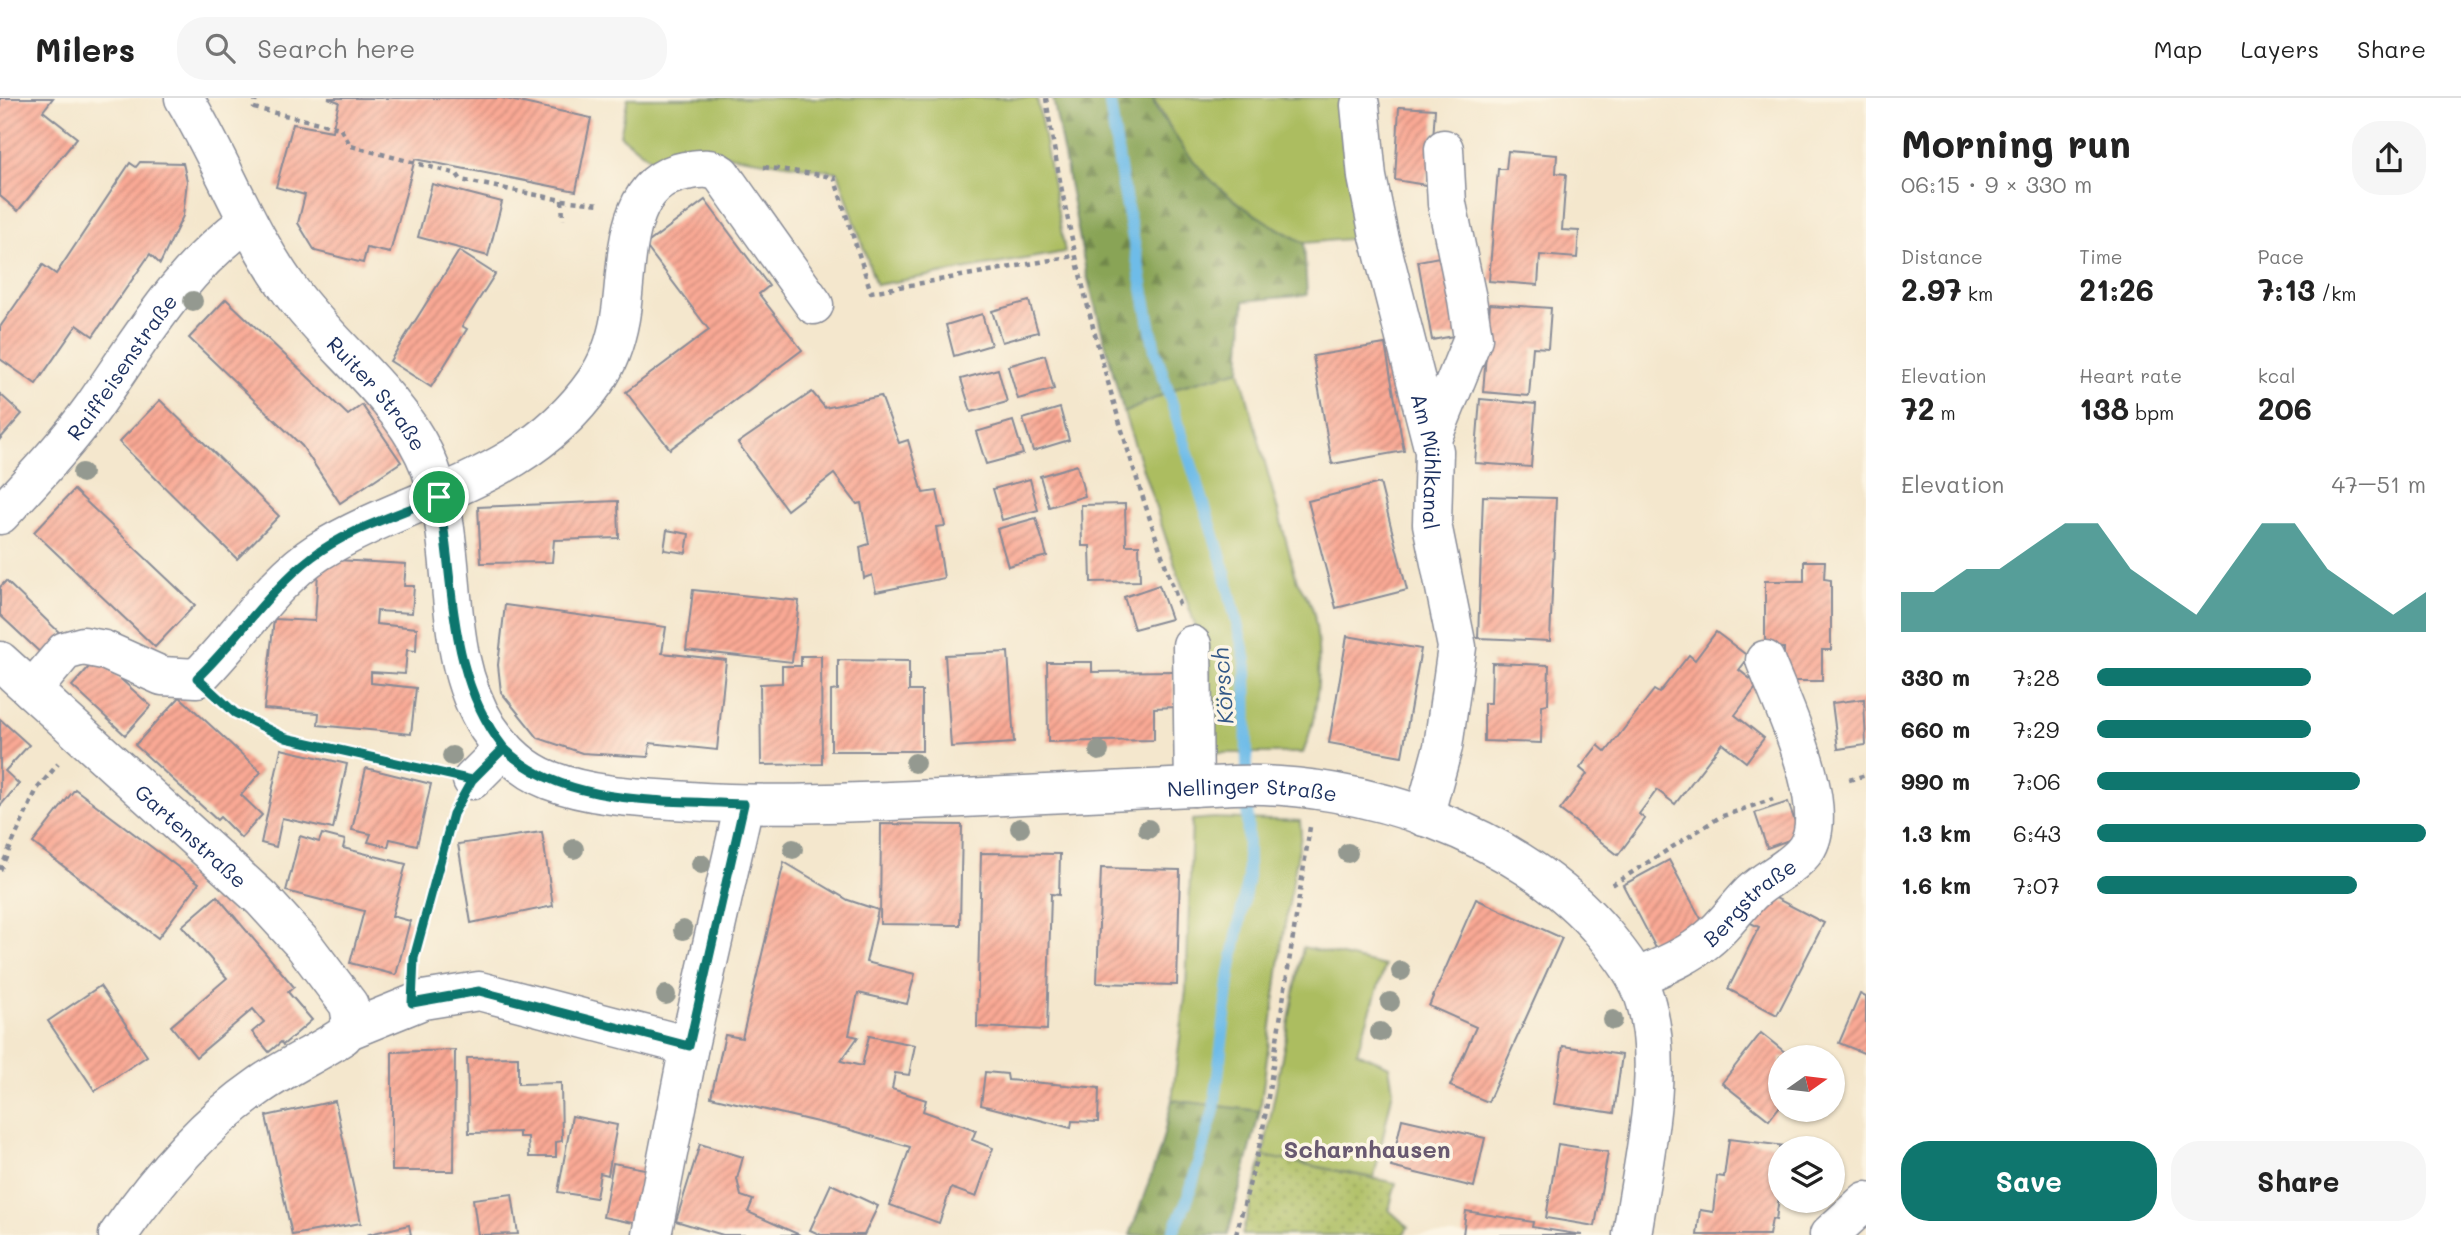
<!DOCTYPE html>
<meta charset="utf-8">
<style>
:root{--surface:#fff;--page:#f6f6f6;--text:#222;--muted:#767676;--line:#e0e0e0;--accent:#0f766e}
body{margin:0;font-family:Mali,sans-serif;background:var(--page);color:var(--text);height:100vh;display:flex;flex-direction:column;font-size:26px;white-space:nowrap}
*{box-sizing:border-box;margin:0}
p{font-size:23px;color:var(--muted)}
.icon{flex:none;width:38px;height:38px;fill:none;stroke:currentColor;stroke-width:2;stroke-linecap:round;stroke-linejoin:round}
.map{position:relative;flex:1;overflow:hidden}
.panel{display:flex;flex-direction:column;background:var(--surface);width:595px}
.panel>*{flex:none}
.needle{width:46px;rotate:76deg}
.controls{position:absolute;left:1768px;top:947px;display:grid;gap:14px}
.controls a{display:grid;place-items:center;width:77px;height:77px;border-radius:50%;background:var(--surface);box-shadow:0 2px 5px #0004;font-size:35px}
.pin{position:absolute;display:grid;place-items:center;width:60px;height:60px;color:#fff;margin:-30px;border:4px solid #fff;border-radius:50%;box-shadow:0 2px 7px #0007}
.round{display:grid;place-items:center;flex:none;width:74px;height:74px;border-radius:28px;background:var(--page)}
.headline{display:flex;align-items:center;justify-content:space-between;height:119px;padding:0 35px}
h1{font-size:38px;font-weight:800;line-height:52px}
.figures{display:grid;grid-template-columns:repeat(3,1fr);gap:10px;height:119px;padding:7px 35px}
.figures div{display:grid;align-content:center}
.figures b{font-size:30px;font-weight:800}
.figures small{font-size:19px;font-weight:400}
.figures p{font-size:19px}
.chart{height:196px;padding:14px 35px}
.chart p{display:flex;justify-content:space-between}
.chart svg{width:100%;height:126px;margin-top:7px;fill:var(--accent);opacity:.7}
.primary-button{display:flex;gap:14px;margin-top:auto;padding:14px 35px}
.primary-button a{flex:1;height:80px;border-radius:28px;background:var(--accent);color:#fff;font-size:28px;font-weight:800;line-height:80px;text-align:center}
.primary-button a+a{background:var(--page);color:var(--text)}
ul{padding:0 35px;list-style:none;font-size:23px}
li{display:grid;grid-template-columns:112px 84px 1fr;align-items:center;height:52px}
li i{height:18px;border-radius:9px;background:var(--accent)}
header{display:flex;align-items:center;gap:42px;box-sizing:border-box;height:98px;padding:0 35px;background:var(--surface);border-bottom:2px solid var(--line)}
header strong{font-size:33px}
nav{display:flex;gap:38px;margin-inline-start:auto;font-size:24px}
.search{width:490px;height:63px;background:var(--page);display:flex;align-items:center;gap:18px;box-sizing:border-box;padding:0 24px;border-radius:28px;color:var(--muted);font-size:26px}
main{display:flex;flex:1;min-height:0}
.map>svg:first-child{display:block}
.grass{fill:#acbd60;stroke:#64765f;stroke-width:2}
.forest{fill:url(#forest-firs);stroke:#526a5a;stroke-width:2}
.garden{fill:url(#garden-dots);stroke:#64765f;stroke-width:2}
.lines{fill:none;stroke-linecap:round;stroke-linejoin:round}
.stream{stroke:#6ebce8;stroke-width:12}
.building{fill:url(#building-hatch)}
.minor-casing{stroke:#888b96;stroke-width:41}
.major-casing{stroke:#888b96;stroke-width:41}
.path{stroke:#888b96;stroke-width:4.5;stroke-dasharray:5 5;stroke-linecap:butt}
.minor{stroke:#fff;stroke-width:38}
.major{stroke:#fff;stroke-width:38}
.tree{fill:#949990}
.route-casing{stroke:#fff;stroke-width:14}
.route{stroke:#0f766e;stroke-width:9}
.labels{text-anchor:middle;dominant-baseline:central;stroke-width:7;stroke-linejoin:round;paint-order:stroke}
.street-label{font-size:21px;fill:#1b2f5e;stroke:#fcf5e5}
.water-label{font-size:23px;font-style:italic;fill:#345987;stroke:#fcf5e5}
.quarter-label{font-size:24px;font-weight:bold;fill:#695a71;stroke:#fcf5e5}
</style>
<header>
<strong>Milers</strong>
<div class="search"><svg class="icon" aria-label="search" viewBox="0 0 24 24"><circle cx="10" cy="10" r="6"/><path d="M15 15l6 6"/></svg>Search here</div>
<nav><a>Map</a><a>Layers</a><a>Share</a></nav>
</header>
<main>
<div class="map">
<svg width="1866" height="1137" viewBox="0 0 1866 1137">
<defs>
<pattern id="forest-firs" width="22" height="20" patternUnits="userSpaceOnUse" patternTransform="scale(1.75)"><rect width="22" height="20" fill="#89a456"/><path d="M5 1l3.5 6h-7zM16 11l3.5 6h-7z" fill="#6f864a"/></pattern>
<pattern id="garden-dots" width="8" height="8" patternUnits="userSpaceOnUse" patternTransform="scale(1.75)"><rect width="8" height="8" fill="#acbd60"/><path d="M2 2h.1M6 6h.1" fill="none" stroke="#8b9a52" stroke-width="1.8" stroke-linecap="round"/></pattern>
<pattern id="building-hatch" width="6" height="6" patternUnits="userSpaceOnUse" patternTransform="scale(1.75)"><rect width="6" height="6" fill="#faa994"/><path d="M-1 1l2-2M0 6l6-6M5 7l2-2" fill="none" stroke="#ca8a7c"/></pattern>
</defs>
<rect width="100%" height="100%" fill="#fcf5e5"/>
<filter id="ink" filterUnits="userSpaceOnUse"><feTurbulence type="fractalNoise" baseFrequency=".0143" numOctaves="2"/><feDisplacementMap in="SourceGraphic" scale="14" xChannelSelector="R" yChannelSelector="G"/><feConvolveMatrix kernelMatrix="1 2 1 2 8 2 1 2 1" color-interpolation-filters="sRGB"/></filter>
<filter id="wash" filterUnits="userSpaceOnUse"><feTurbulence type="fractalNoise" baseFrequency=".00686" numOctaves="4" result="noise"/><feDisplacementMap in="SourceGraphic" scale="28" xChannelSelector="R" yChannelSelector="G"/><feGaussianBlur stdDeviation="1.57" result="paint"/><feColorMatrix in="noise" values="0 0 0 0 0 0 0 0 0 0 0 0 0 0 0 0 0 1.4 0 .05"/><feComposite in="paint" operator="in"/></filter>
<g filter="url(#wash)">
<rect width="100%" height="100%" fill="#f4e7cd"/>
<g class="grass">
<path d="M628,0H1037L1065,154L876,187L838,74L693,52L668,55L652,62L620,37Z"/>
<path d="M1153,0H1351L1369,139L1304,145L1246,113L1213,85L1183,51Z"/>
<path d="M1240,272L1297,483C1303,493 1312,505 1314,516C1322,559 1320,615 1303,655H1200L1209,569L1124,315L1181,288Z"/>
<path d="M1214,720L1300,723L1301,737L1282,844L1260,1013L1172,1002L1186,893L1192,722Z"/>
<path d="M1303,849L1385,868L1357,954L1389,968L1393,992L1374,1080L1263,1058Z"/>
</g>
<g class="forest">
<path d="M1053,0H1153C1155,12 1165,23 1172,33C1208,90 1247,114 1304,145L1307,197L1244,203L1240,272L1181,288L1124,315L1086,174Z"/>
<path d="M1172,1002L1260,1013L1228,1137H1130L1160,1052Z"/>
</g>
<path class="garden" d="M1263,1058L1396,1085L1389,1112L1408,1129L1403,1137H1242Z"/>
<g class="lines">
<path class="stream" d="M1109,0L1122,83L1155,252L1222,463L1246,563L1248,779L1230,875L1214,1012L1188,1100L1172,1137"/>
</g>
<g id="blocks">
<g class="building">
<path d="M0,0H53L43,13L77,40L18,113L0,98Z"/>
<path d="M328,0H501L591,20L576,93L415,61L390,155L367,150L363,165L315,153L298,125L305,97L276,89L293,26L332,33L339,4Z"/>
<path d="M1399,9L1435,11L1431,74L1427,73L1426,87L1395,82Z"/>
<path d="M1508,53L1557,57L1556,75L1566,76L1562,132L1579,133L1577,160L1540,157L1538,187L1489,183L1498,71H1506Z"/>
<path d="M140,64L183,65L187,83L183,118L160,166L150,156L93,238L77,227L36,286L0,261V229L43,167L56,176L130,65L136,69Z"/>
<path d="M432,86L502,104L488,158L418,139Z"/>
<path d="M705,102L769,188L759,196L802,252L670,351L626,294L709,232L645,147Z"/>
<path d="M459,153L495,176L462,228L467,231L431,289L390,263Z"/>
<path d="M1450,157L1464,236L1432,242L1418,163Z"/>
<path d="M226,201L348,317L362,307L401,364L340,405L302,348L189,240Z"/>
<path d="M1029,203L1038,234L1002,244L992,213Z"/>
<path d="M1490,206L1551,210L1548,250L1533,249L1529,298L1483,294Z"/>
<path d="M982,216L991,247L954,258L946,227Z"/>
<path d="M1385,246L1404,353L1332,366L1313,258Z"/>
<path d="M1045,257L1054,291L1018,301L1008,268Z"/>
<path d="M998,271L1007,304L971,314L961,281Z"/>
<path d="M812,294L825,310L881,298L899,345L908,342L923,395L937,393L945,428L936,429L944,480L876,494L872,477L864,480L860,449L869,446L861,405L857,406L834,376L787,412L738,345Z"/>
<path d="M0,296L22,316L0,341Z"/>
<path d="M1480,301L1536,306L1531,369L1475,365Z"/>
<path d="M160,302L279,418L237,461L119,344Z"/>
<path d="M1060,310L1069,342L1033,353L1023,321Z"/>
<path d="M1013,323L1023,356L986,366L976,334Z"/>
<path d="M1077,367L1085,398L1049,409L1040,378Z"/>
<path d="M1030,381L1038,412L1002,422L993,391Z"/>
<path d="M1380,385L1407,492L1336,510L1308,403Z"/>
<path d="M74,392L195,507L155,549L34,434Z"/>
<path d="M1483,398L1556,400L1550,543L1478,540Z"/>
<path d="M618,403L619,440L554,442L552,464L481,465L478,409Z"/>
<path d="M1125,406L1126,447H1139L1140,483L1091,484L1090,448H1082L1081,407Z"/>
<path d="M1036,420L1047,458L1008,468L997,431Z"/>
<path d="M667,432L689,436L686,455L664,452Z"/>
<path d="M337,462L406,466L404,488H414L412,515L377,513L376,526L417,530L416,553L407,552L405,576L371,574V585L416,590L411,636L318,627L319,615L264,611L274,521L315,523L318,475Z"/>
<path d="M1804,463H1825L1824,481L1831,482V552H1822V583H1784V550H1765V483H1804Z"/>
<path d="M6,483L64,539L45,559L0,517V489Z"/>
<path d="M1159,487L1171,521L1134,531L1124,499Z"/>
<path d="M693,492L799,503L792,564L686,552Z"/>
<path d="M505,507L666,529L662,555L726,562L717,652L650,645L648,659L582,655L538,640L501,594L498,567Z"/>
<path d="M1716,534L1749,559L1739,572L1758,587L1735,617L1764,640L1746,664L1722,645L1675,706L1657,692L1639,716L1645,721L1618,757L1560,712L1587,676L1580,670L1598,647L1606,654L1654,592L1659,595L1689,557L1695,562Z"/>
<path d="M1347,538L1421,551L1402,658L1329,645Z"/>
<path d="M1008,554L1014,645L951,649L945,557Z"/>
<path d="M801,558H821L822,666L761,667L760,586L782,585V568H801Z"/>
<path d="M97,560L151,608L125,637L72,588Z"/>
<path d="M838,562L909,563V593H922V653H831V593L838,592Z"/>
<path d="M1047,564H1092V574L1173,573L1174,609L1154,610V642L1048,644Z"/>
<path d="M1492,565L1549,567L1548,606L1542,607L1541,645L1484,643V605H1491Z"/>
<path d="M180,599L261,674L241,697L262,717L241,740L220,719L217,722L135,647Z"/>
<path d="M1864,601L1866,647L1838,651L1832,605Z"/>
<path d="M0,621L29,647L5,673L19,686L0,708Z"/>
<path d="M281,651L347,666L333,731L282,720L276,749L261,745Z"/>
<path d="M366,670L431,686L417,747L390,741L388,749L368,744L371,736L352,732Z"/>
<path d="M75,691L199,785L158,840L33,745Z"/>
<path d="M1788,704L1800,738L1767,750L1755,715Z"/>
<path d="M881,726L962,727L960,827L880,826Z"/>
<path d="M542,734L553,808L471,825L458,746Z"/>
<path d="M322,736L345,742L343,750L406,766L392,818L410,823L396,877L350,865L364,813L286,793L300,738L319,744Z"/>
<path d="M981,755L1060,756L1059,797L1051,796L1047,932L977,929Z"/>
<path d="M1669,762L1706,830L1659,856L1623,787Z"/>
<path d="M784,764L848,802L878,812L866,864L915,876L907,906L858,895L849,937L858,939L841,963L862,968L869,938L915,947L909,977L895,975L892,991L926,1002L923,1013L976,1032L972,1042L993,1050L976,1099L951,1090L939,1125L890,1107L910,1049L847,1031L711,999L725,937L742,940Z"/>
<path d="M1101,770L1180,772L1177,887L1097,885Z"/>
<path d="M1766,795L1824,825L1777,917L1728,891L1759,829L1742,821Z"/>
<path d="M217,798L294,889L288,894L312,922L283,947L281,944L269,954L252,934L264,924L253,911L196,959L171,928L227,880L182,828Z"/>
<path d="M1476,801L1562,840L1488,1004L1450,988L1476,929L1429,908Z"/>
<path d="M100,888L147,958L95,993L48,923Z"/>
<path d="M1860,896L1866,899V956L1839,945Z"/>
<path d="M1761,935L1791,959H1780V1008L1769,1022L1722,985Z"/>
<path d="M1563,948L1622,957L1614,1015L1554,1006Z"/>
<path d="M455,952L454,1073H392V954Z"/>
<path d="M518,959V986L561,985L562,1043L556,1044V1059H529L528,1039H519V1034L469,1035L467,960Z"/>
<path d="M985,974L1007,976L1008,982L1099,990L1098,1024L1072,1023L1071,1030L981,1007Z"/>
<path d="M335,1003L361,1125L292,1137L266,1018Z"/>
<path d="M572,1018L617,1027L608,1077L600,1075L596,1100L558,1094Z"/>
<path d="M1402,1021L1485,1040L1474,1089L1391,1069Z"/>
<path d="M1729,1041L1785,1048L1780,1050V1091L1776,1122L1772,1121L1769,1137H1697L1700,1112L1713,1114L1717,1078L1724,1079Z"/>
<path d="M700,1046L743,1059L737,1081L741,1098L753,1102L748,1114L800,1137H723L676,1123Z"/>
<path d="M1558,1046L1608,1054L1595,1128L1546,1120Z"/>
<path d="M613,1065L650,1072L639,1126L603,1119Z"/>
<path d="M831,1086L878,1108L864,1137H821L810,1132Z"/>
<path d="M512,1096L518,1136L478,1137L473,1101Z"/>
<path d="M1466,1113L1533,1124L1532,1129L1582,1137H1463Z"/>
<path d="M409,1127L411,1137H370L369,1136Z"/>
</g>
</g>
</g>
<g filter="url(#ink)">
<use href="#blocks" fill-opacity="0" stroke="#888b96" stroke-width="2"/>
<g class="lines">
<g class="minor-casing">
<g id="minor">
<path id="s1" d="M1360,7L1367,79L1379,138L1434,353L1432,426L1457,549L1443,649L1424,719"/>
<path d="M1432,341L1473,240L1467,201L1447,106L1444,51"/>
<path id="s2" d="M0,417C32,382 66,347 94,308C141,241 179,173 247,124"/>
<path d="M1192,547L1194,689"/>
<path id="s3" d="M0,563L262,801L303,846L349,907L352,925L343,938C316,956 286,969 259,988C204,1026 156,1082 118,1137"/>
<path d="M32,592L65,553L83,548L104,552L162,578L197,580C238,541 270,485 318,454C413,395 525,385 595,284C608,266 616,242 620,220C629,169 620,85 685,73C698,71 710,68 721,76L814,207"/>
<path d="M472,682L504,650"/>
<path id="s4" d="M1636,880C1660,869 1687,859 1707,842C1724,829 1736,810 1751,795C1767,779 1793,770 1806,751C1834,710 1781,604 1765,562"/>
<path d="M349,932L423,902L479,893L689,948"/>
<path d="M652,1137L689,948L744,706"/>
<path d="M1829,1137L1866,1103"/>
</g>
</g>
<g class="major-casing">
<g id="major">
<path id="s5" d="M184,0C223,64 247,135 292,195C333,250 394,294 424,356C465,441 435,547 488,630C504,653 523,672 549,682C593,699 643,700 689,703C774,709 857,704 942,701C1039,697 1136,691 1233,687C1362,683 1520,735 1605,837C1622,858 1639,879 1646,905C1666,973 1642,1068 1632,1137"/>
</g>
</g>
<g class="path">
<path d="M256,0L254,10L340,30L351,48L457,76L461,82L562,102L599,106"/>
<path d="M1046,0C1072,175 1121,342 1180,509"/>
<path d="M764,69L834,79L871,194L1074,158"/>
<path d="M562,102L563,122"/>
<path d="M224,606C271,650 371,660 433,673"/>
<path d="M1849,682L1866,677"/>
<path d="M0,772L37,691L58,666"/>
<path d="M1612,787L1720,719L1773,701"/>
<path d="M414,866L453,716"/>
<path d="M1236,1137L1262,1038L1310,729"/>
</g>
<use href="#minor" class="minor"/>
<use href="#major" class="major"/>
</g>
<g class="tree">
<circle cx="193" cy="203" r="10"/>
<circle cx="82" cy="375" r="10"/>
<circle cx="1099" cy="653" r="10"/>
<circle cx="452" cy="658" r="10"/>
<circle cx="915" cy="665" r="10"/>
<circle cx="1020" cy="730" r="10"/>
<circle cx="1148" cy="731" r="10"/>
<circle cx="574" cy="751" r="10"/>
<circle cx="793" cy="751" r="10"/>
<circle cx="1348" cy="755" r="10"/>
<circle cx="701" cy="766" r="10"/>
<circle cx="683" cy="832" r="10"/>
<circle cx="1401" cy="873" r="10"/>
<circle cx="666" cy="897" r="10"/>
<circle cx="1390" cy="904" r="10"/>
<circle cx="1613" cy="922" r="10"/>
<circle cx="1380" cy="934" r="10"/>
</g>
</g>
<g class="lines" filter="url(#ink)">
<g class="route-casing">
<path id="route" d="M439,399C455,486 447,577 504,650L472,682L453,716L414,860L412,905L479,893L689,948L744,706C668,702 561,709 504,650L472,682L286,640L235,615L197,580C237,542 268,493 312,459C348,431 398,417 439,399"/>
</g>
<use href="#route" class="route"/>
</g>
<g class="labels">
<g class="street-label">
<text stroke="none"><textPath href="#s2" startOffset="192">Raiffeisenstraße</textPath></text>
<text stroke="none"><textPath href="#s5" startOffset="355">Ruiter Straße</textPath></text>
<text stroke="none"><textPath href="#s1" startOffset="364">Am Mühlkanal</textPath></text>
<text stroke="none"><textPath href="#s5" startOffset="1503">Nellinger Straße</textPath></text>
<text stroke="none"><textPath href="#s3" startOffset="259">Gartenstraße</textPath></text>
<text stroke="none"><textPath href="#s4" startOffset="138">Bergstraße</textPath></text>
</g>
<g class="water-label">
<text transform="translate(1222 588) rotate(-94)">Körsch</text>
</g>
<g class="quarter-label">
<text x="1367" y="1050">Scharnhausen</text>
</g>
</g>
</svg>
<div class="controls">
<a><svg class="needle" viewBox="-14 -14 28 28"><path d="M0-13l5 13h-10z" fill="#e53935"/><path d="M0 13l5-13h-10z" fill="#767676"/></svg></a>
<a><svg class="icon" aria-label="layers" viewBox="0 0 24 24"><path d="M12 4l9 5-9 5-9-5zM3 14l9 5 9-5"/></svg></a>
</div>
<div class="pin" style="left:439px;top:399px;background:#1e9e55"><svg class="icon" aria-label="arrive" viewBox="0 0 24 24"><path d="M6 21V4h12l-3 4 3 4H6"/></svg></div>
</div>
<section class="panel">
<div class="headline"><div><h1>Morning run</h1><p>06:15 · 9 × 330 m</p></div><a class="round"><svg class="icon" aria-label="share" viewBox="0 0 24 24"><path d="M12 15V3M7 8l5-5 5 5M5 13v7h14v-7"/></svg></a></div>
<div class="figures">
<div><p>Distance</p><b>2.97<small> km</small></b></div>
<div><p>Time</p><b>21:26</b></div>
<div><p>Pace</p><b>7:13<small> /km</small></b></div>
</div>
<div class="figures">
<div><p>Elevation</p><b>72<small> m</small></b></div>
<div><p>Heart rate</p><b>138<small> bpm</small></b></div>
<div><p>kcal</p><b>206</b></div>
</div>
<div class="chart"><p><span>Elevation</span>47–51 m</p>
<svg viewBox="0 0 160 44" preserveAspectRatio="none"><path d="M0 44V30L10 30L20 22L30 22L40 14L50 6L60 6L70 22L80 30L90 38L100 22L110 6L120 6L130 22L140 30L150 38L160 30V44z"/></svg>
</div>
<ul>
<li><b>330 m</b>7:28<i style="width:65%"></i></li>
<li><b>660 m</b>7:29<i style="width:65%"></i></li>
<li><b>990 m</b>7:06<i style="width:80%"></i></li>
<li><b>1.3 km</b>6:43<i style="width:100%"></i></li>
<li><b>1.6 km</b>7:07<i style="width:79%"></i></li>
</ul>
<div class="primary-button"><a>Save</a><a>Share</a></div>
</section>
</main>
